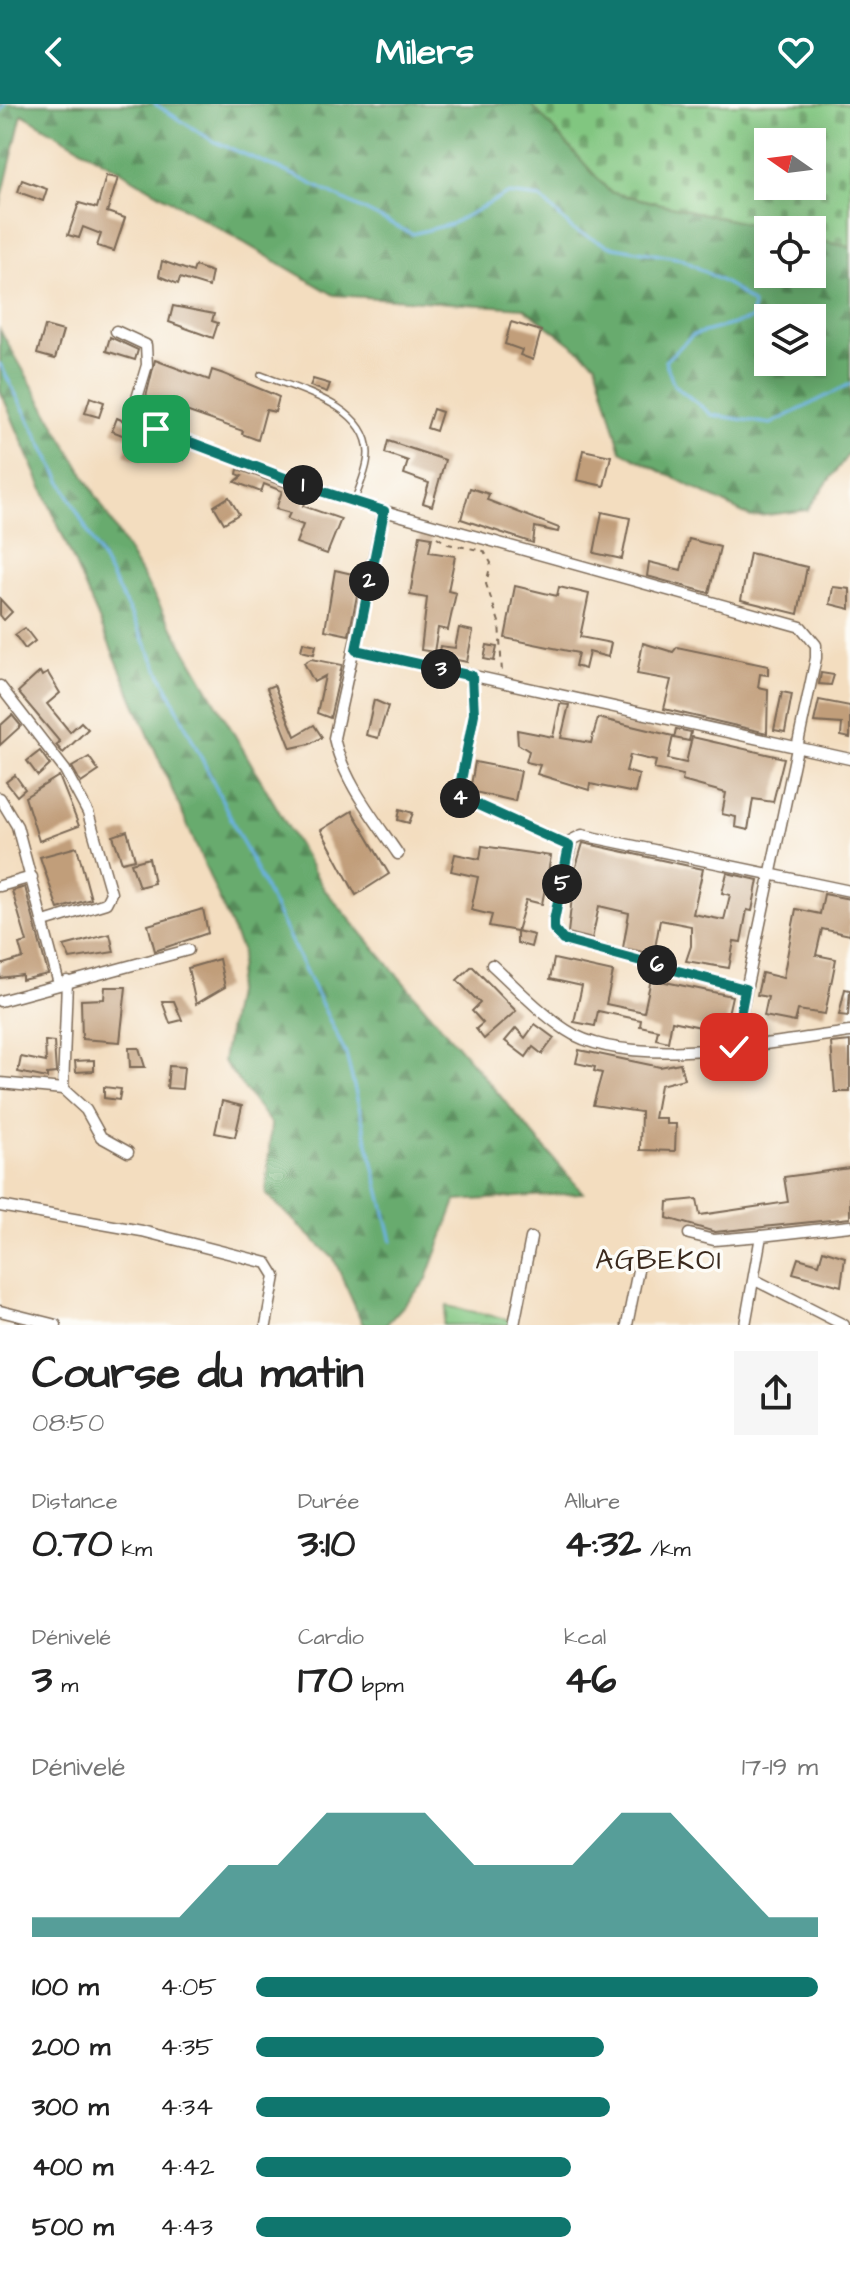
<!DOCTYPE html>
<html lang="fr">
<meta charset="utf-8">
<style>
:root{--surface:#fff;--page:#f6f6f6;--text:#222;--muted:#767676;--accent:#0f766e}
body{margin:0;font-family:"Architects Daughter",sans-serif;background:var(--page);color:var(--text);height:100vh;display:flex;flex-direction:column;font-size:30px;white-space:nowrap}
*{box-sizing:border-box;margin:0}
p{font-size:26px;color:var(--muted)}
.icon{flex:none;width:44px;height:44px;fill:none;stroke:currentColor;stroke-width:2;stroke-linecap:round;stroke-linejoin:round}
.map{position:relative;height:1221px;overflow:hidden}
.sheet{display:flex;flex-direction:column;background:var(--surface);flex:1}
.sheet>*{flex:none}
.needle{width:52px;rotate:284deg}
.buttons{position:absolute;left:754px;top:24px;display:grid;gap:16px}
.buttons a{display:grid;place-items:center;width:72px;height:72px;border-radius:0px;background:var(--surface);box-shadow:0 4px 20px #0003;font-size:40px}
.pin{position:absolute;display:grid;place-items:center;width:68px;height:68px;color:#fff;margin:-34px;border-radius:16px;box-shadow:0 4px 12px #0006}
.km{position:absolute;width:40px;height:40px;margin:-20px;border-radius:50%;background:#222;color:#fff;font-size:22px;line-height:40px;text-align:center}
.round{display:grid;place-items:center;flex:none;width:84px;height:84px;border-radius:0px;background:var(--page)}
.headline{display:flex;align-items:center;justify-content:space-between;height:136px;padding:0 32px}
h1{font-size:44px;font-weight:800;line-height:60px}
.stats{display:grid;grid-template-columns:repeat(3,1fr);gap:12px;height:136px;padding:8px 32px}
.stats div{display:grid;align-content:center}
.stats b{font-size:40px;font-weight:800}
.stats small{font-size:22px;font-weight:400}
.stats p{font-size:22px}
.chart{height:224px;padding:16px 32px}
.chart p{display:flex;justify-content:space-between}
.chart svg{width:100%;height:144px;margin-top:8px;fill:var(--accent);opacity:.7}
ul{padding:0 32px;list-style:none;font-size:26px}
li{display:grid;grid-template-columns:128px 96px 1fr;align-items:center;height:60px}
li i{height:20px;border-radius:10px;background:var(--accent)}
header{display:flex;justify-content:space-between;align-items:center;height:104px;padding:0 32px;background:var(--accent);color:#fff;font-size:36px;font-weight:800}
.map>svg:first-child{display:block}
.grass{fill:url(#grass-tufts);stroke:#5e784f;stroke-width:2}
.forest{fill:url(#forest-firs);stroke:#526a46;stroke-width:2;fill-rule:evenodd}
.cemetery{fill:url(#cemetery-stones);stroke:#5e784f;stroke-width:2;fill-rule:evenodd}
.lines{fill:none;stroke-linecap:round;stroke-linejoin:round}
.stream{stroke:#6cb2e2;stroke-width:3}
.building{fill:#c19e7a}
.service-casing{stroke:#7b6956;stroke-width:8}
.minor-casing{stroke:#7b6956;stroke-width:13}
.path{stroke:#7b6956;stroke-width:2;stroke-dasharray:6 6;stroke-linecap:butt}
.service{stroke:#fff;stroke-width:5}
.minor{stroke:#fff;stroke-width:10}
.route-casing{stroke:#fff;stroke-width:16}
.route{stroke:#0f766e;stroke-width:10}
.labels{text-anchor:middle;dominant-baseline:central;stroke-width:7;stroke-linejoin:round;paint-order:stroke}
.neighbourhood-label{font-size:28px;letter-spacing:2px;fill:#3b2a1e;stroke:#fdfcf7}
</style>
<header><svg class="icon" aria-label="back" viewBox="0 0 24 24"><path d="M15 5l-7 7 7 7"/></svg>Milers<svg class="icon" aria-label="heart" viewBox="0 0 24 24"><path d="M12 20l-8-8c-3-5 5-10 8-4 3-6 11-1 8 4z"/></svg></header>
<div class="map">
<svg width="850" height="1221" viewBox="0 0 850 1221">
<defs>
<pattern id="grass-tufts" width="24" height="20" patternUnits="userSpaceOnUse" patternTransform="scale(2)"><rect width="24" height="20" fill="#81c680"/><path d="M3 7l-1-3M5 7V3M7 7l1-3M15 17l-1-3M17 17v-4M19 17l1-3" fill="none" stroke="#6ba168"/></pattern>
<pattern id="forest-firs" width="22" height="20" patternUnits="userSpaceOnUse" patternTransform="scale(2)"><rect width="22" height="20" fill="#68ab6e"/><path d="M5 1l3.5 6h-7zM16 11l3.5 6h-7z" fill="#578b5a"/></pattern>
<pattern id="cemetery-stones" width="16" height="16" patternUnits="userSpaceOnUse" patternTransform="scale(2)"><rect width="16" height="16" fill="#81c680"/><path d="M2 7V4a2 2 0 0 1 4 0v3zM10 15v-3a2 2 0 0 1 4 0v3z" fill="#6ba168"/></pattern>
</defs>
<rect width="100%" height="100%" fill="#fdfcf7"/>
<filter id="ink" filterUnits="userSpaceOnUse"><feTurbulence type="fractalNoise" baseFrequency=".0125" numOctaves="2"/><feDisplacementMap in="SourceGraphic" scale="16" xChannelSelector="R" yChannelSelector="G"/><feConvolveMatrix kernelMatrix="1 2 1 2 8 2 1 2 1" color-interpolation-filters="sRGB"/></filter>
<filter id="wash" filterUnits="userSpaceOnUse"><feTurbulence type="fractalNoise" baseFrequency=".006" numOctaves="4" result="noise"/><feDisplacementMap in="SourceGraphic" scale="32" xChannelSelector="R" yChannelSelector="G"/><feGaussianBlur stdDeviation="1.8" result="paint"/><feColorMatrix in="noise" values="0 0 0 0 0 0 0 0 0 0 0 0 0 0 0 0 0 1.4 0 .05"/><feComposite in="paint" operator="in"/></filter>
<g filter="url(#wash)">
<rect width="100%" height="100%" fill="#f3ddbf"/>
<path class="grass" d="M447,1202L511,1216L510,1221H443Z"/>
<g class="forest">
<path d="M0,0H531L610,88L775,126H768V170H812V135L850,143V348L807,406L751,413L621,347L596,259L524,204L334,191L22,10L0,102ZM768,214H812V258H768Z"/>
<path d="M0,226L324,785L583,1089L456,1097L426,1177L386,1221H363L334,1155L266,1090L271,1020L223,957L242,848L0,286Z"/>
</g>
<path class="cemetery" d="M531,0H850V143L812,135V126H775L610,88ZM768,38H812V82H768Z"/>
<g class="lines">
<g class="stream">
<path d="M155,0L213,37L296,72L412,130L451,120L507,90L541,94L573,126L609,142L682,155L732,183L753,200L752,215L693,231L665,257L674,281L712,311L771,320L850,280"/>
<path d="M0,7L5,0"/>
<path d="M0,260L138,524L346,950L392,1137"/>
</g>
</g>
<g id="blocks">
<g class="building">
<path d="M106,72L118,74L107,108L125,114L114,147L97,142L101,130L83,123L79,134L68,131L79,99L97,104Z"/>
<path d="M22,76L47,85L43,97L18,88Z"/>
<path d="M162,157L193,168L195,162L212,168L209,183L180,174L178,180L159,172Z"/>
<path d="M173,202L214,210L212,217L218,219L213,234L169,218Z"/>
<path d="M511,218L541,227L533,256L520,251L522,246L505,240Z"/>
<path d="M45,222L63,227L55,255L37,250Z"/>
<path d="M110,233L138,246L135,256L106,247Z"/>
<path d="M155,256L209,276L212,266L224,270L270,289L279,293L275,308L266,306L258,336L242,330L243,327L146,293Z"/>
<path d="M313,275L330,280L327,288L310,282Z"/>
<path d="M90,293L104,298L99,313L85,309Z"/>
<path d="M433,305L442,308L436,327L427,324Z"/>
<path d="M117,314L188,346L184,356L147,341L142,357L124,351L130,334L112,327Z"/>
<path d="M388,337L445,356L432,402L423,399L429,379L404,370L408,357L385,349Z"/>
<path d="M583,346L611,352L604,382L577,376Z"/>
<path d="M238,365L307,391L303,402L341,415L327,450L296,439L303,421L287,415L290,409L276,405L282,387L264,380L261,388L235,378L242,372L237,370Z"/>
<path d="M470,384L489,390L487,396L559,424L558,428L535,423L533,439L461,415Z"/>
<path d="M229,393L239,410L224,419L214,402Z"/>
<path d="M602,408L630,414L622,455L594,449Z"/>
<path d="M420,431L432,433L429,448L455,452L448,487L456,489L448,526L438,524L434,548L421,546L427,494L410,491Z"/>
<path d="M689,435L720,443L709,489L647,472L649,458L681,466Z"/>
<path d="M750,449L807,463L798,510L741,496Z"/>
<path d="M335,466L361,472L349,531L325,526Z"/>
<path d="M515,482L557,492L559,483L589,490L580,533L611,539L608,553L589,548L585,565L575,562L578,549L505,534Z"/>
<path d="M833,483L850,485V505L830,500Z"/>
<path d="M0,495L12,508L4,516L0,511Z"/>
<path d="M25,524L35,537L25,545L15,531Z"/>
<path d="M459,524L473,527L467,558L438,552L440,542L455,544Z"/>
<path d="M303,538L316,541L314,550L301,547Z"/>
<path d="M643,539L673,548L677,543L768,562V571L760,570L758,583L768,585L767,629L664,605L671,576L637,570Z"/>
<path d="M487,541L497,543L494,557L484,555Z"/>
<path d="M311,555L342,561L330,614L317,609L325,572L314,578L304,559Z"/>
<path d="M40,568L42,572L48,569L60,589L47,600L70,628L81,618L88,625L63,649L56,641L60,638L18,588Z"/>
<path d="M821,569L834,571L831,581L819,580Z"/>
<path d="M274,581L295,632L314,621L322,633L310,640L291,644L267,584Z"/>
<path d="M782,588L792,590L785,628L774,626Z"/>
<path d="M374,596L388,602L378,634L366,631Z"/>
<path d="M819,596L850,602V634L841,632L842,620L814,618Z"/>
<path d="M560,600L569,601L561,634L591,639L598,614L673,632L668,655L686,659L692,633L784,654L773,698L753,695L748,726L735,723L736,713L722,710L726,689L682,677L683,671L654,665L656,657L630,651L626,667L639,671L635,689L590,680L589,686L537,670L540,661L526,658L529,647L518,640L517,626L553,633Z"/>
<path d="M12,611L21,622L0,641V622Z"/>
<path d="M676,625L691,628L689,637L674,634Z"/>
<path d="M40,647L50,661L38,672L27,657Z"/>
<path d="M89,653L99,667L81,679L72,663Z"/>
<path d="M475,658L521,667L515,697L470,687Z"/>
<path d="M15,671L25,685L17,692L6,678Z"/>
<path d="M59,672L79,722L39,737L25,693Z"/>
<path d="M400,705L413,709L409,719L398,716Z"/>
<path d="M352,707L389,770L356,791L321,726Z"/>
<path d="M127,727L135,755L122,758L113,732Z"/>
<path d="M583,739L703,765L693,810L724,816L730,791L722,789L727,769L758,776L752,807L747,806L741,838L734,837L729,864L686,857L691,842V822L660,816L654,850L623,844L629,809L599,802L592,835L568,829L575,766Z"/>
<path d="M482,742L551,752L542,800L526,796L517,827L489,822L492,811L471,806L478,773L451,767L455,750L480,755Z"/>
<path d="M77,743L91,795L58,805L40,753Z"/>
<path d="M149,754L154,779L139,783L131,759Z"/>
<path d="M25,783L48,870L22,876V871L0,874V861L23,854L19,840L27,838L12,787Z"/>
<path d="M824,790L850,795V831L822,825L816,851L836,855L825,910L798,906L795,918L764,912L768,893L757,891L762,869L783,874L796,805L820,810Z"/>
<path d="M203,805L208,829L155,847L148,821Z"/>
<path d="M517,827L534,831L531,843L517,839Z"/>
<path d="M110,830L114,848L70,855L64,842Z"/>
<path d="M219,855L225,883L196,900L188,864Z"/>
<path d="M554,855L613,868L606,900L644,908L651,875L732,892L724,928L672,917L668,938L656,935L658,926L640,922L641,916L598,907L595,922L574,918L582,882L550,875Z"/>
<path d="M472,862L516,907L484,935L476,925L483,919L472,907L480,899L457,876Z"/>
<path d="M105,883H126L120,938L82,935L81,896L104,895Z"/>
<path d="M845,885L850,886L848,912L839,911Z"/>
<path d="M162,897H174L182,916L170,919Z"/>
<path d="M535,920L554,934L542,950L533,943L526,953L505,937L516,924L525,934Z"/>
<path d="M45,937L54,938L56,969L47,970V974L18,968L21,953L46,958Z"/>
<path d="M850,937V988H835L831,939Z"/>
<path d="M129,944H139L145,963H130Z"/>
<path d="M579,946L660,963L680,959L684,975L660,981L654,1014H666V1020H676L675,1047L640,1046L641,1008L593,1001L602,969L594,967L595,963L576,959Z"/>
<path d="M94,956V967L76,968L75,957Z"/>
<path d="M169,962L184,963L182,985L167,984Z"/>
<path d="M104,983L121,985L119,996L104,994Z"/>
<path d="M222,997L242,1002L235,1033L215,1029Z"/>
<path d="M850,1064V1114L715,1128L667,1114L668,1098L697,1095L700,1111L788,1098L784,1073Z"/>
<path d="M823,1146L845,1153L841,1182L793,1169L798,1154L819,1160Z"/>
</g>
</g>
</g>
<g filter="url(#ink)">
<use href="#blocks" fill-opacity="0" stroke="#7b6956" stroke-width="2"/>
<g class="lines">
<g class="service-casing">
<path id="service" d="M261,271C296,285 367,301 368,349C368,365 359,383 354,398"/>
</g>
<g class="minor-casing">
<g id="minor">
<path d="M116,227L146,241L147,261L135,301L156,325L311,384L384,407"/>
<path d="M356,546L850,655"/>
<path d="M0,582L65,666L88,709L111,789L106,799L44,818"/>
<path d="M0,694L17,722L59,880"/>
<path d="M398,750C373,713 344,678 334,634L384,407L801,523L816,541V554L734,943"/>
<path d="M0,782L32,773"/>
<path d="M492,861C516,883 539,908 566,926C627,968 779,937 850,928"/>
<path d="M67,877L63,985L86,1006L101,1033L128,1048"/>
<path d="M745,885L563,836L554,825V817L572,736L582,731L850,787"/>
<path d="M0,897L188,846"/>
<path d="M0,979L63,985"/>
<path d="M0,1102L142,1127L267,1159L275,1172L266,1221"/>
<path d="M689,1130L714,1136L761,1132"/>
<path d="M755,1176L844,1221"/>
<path d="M0,1207L56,1221"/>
<path d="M514,1221L531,1134"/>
<path d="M627,1221L641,1151"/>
<path d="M745,1221L761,1132L850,1122"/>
</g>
</g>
<g class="path">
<path d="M437,433L448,440L484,447L491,459L486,480L499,518L502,569"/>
<path d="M473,581L474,610L458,692L560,739"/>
</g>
<use href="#service" class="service"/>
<use href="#minor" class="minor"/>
</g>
</g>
<g class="lines" filter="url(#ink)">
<g class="route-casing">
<path id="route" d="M156,325L311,384L384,407L356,546L472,572L474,610L458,692L569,742L554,817V825L563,836L745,885L734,943"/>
</g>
<use href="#route" class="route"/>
</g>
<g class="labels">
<g class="neighbourhood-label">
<text x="659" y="1156">AGBEKOI</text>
</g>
</g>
</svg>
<div class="buttons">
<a><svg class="needle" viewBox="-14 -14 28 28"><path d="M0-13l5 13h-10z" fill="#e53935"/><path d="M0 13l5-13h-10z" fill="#767676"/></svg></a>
<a><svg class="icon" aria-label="locate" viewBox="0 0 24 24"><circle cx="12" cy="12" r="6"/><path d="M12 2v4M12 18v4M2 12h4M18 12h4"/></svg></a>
<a><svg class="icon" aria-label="layers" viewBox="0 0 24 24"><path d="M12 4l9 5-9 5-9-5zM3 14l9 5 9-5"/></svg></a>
</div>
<div class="pin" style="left:156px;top:325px;background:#1e9e55"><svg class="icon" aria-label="arrive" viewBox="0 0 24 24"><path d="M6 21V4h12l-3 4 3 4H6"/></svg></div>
<div class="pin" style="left:734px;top:943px;background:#d93025"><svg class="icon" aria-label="check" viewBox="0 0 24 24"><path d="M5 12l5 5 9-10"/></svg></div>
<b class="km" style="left:303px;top:381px">1</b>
<b class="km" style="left:369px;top:477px">2</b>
<b class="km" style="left:441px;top:565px">3</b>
<b class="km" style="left:460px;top:694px">4</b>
<b class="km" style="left:562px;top:780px">5</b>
<b class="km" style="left:657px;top:861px">6</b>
</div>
<section class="sheet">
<div class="headline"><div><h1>Course du matin</h1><p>08:50</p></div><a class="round"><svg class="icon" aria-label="share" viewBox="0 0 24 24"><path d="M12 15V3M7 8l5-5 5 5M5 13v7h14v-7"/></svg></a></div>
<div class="stats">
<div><p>Distance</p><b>0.70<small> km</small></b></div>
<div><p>Durée</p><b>3:10</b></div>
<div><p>Allure</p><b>4:32<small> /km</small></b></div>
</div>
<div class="stats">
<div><p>Dénivelé</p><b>3<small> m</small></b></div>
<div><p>Cardio</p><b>170<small> bpm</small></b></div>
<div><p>kcal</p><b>46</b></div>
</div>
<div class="chart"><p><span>Dénivelé</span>17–19 m</p>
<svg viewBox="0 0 160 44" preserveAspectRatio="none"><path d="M0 44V38L10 38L20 38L30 38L40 22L50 22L60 6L70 6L80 6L90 22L100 22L110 22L120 6L130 6L140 22L150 38L160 38V44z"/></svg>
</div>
<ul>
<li><b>100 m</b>4:05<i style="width:100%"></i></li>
<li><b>200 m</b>4:35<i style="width:62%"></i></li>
<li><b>300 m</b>4:34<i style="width:63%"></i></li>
<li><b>400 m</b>4:42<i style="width:56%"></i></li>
<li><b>500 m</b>4:43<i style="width:56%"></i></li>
</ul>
</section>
